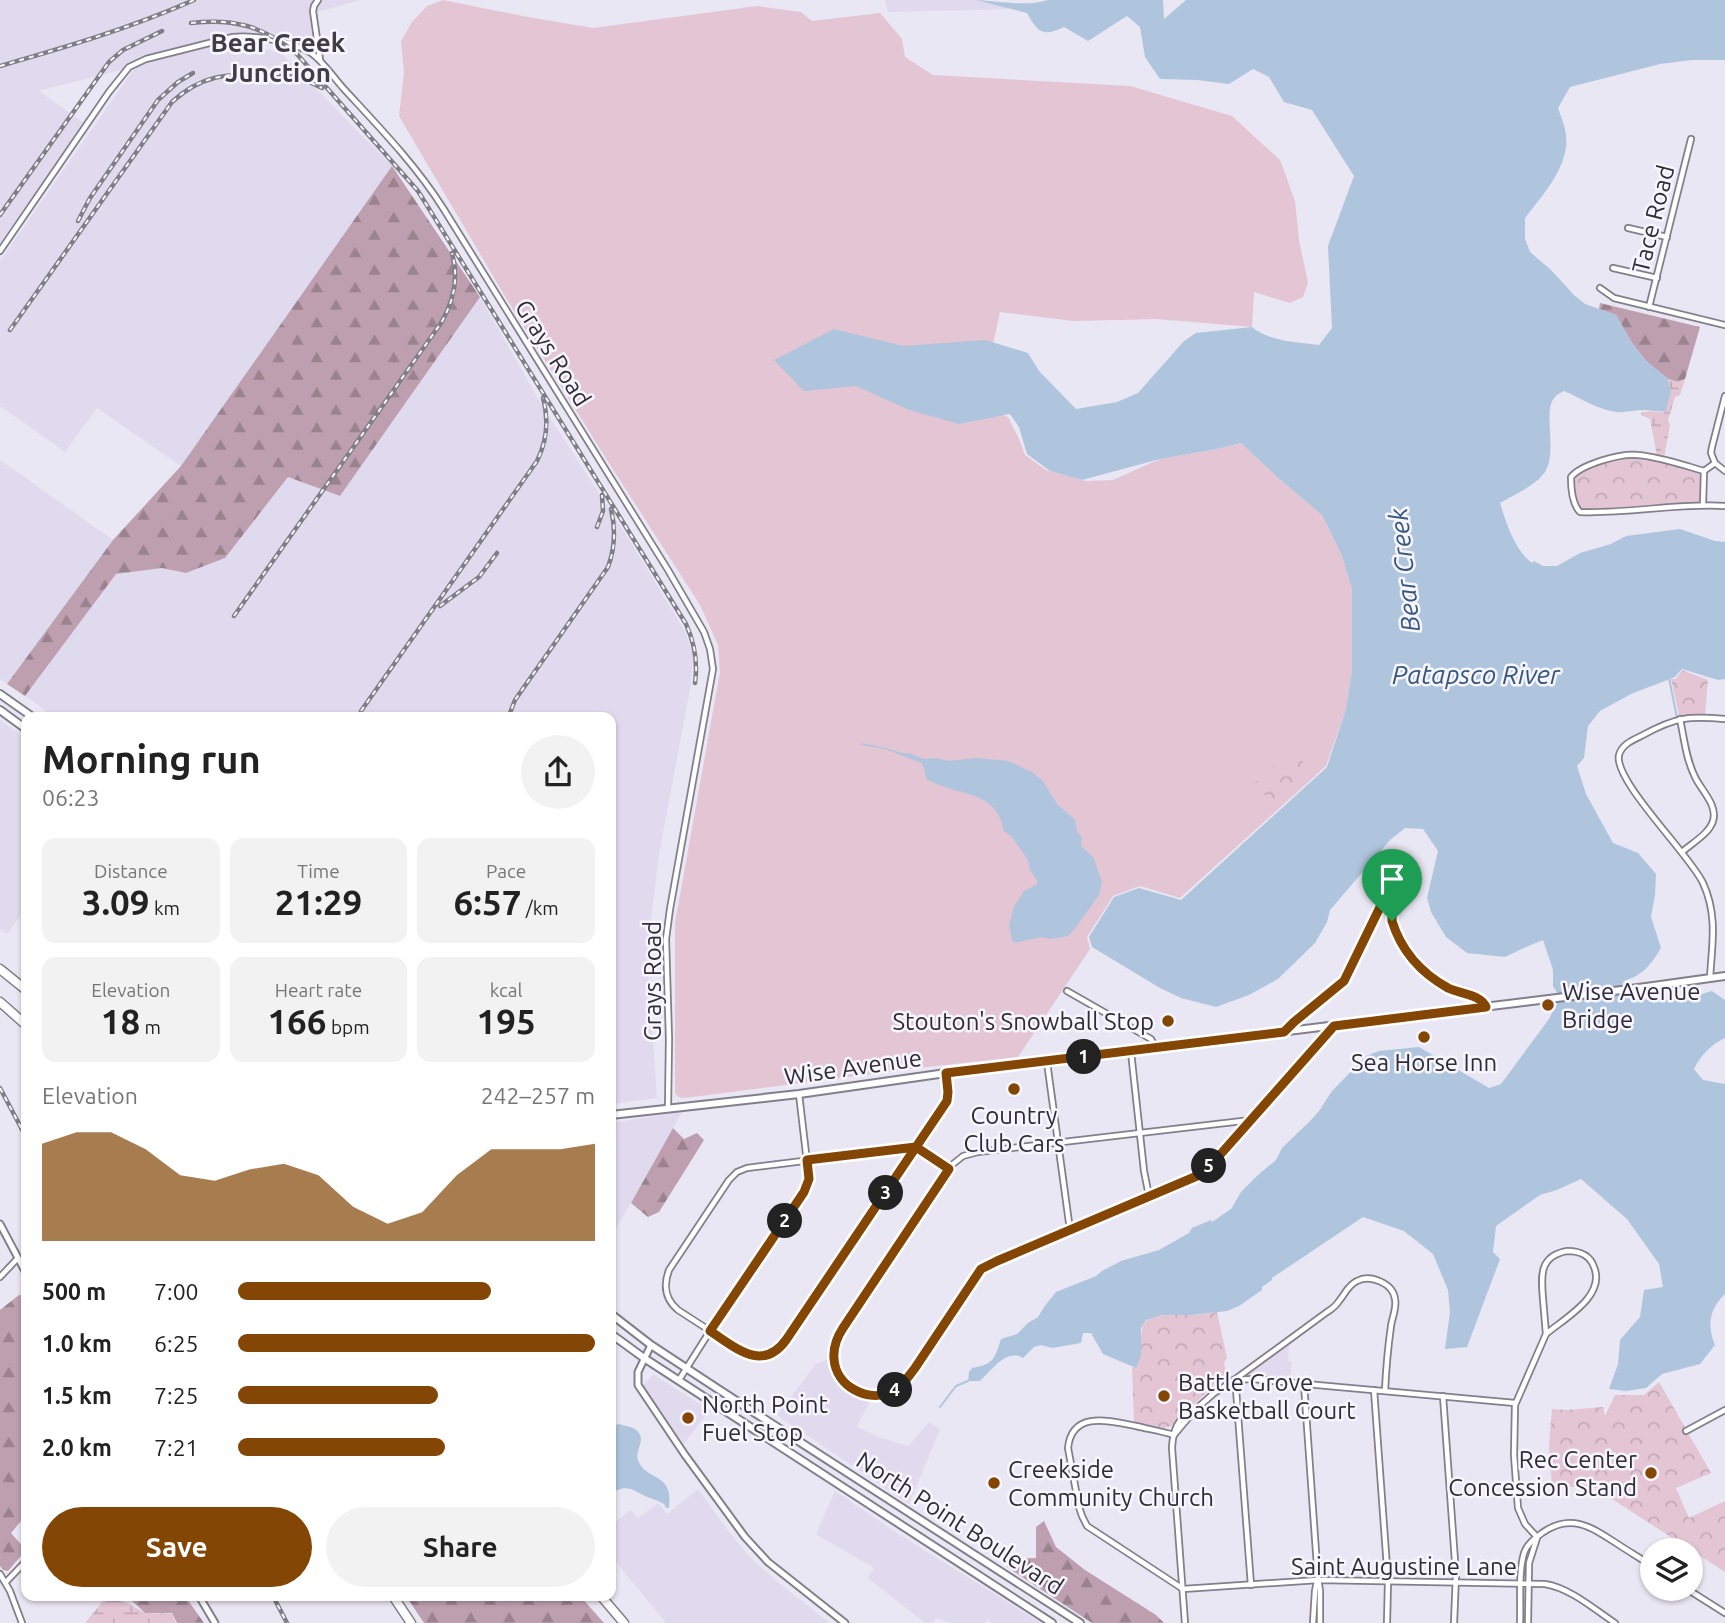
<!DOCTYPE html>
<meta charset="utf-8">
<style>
:root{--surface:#fff;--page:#f2f2f2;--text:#222;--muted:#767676;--accent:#834604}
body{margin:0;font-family:Ubuntu,sans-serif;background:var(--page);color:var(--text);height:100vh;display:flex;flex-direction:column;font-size:26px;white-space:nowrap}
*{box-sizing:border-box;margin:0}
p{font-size:23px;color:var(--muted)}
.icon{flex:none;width:38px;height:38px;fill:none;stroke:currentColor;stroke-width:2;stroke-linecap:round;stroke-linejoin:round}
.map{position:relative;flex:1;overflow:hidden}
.sheet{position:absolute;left:21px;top:712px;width:595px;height:889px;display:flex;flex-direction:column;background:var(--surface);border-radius:14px;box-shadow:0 2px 5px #0004}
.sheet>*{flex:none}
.buttons{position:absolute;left:1640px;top:1538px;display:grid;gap:14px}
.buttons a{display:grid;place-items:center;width:63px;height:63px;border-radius:50%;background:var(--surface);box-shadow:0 2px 5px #0004;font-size:35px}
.pin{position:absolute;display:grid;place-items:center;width:60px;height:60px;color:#fff;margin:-72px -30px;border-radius:50% 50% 50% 0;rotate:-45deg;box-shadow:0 0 7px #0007}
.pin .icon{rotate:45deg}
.km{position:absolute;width:35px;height:35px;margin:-18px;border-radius:50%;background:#222;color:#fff;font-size:19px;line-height:35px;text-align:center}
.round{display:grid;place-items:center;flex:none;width:74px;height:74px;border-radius:37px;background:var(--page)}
.headline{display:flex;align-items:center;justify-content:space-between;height:119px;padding:0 21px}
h1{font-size:38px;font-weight:600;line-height:52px}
.metrics{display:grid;grid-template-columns:repeat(3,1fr);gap:10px;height:119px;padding:7px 21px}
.metrics div{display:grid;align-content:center;border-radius:14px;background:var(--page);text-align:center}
.metrics b{font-size:35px;font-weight:600}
.metrics small{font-size:19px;font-weight:400}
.metrics p{font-size:19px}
.chart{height:196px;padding:14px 21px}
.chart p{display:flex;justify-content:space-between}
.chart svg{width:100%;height:126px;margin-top:7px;fill:var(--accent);opacity:.7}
.action{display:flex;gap:14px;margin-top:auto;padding:14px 21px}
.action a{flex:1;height:80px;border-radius:42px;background:var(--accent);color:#fff;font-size:28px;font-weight:600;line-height:80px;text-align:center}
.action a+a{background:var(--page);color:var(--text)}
ul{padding:0 21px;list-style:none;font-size:23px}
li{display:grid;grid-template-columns:112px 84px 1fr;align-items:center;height:52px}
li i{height:18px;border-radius:9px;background:var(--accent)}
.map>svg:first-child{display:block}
.built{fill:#dfdaed}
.grass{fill:#e3c5d4}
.forest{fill:url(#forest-firs)}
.wetland{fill:url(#wetland-marsh)}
.park{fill:url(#park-crowns)}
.water{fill:#aec5dd}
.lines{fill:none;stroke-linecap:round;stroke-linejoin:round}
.stream{stroke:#aec5dd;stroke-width:2}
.minor-casing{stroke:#827f8b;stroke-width:8}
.tertiary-casing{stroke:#827f8b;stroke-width:9}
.secondary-casing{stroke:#827f8b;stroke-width:10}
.motorway-casing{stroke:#827f8b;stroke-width:11}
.minor{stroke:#fff;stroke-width:4.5}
.tertiary{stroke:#fff;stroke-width:5}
.secondary{stroke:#fff;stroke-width:6}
.motorway{stroke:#fff;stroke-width:8}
.rail-casing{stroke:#7f7d85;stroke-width:4.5}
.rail{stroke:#f7f5ff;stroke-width:2;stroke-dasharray:5;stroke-linecap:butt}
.route-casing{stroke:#fff;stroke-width:14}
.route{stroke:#834604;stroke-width:9}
.poi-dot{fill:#834604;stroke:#f7f5ff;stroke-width:2.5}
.labels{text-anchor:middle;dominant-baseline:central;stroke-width:5;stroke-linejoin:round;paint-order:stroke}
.street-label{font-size:24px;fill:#2f2d32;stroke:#f7f5ff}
.poi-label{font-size:24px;fill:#2f2d32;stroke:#f7f5ff;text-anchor:start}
.neighbourhood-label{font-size:26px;font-weight:bold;fill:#403d47;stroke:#f7f5ff}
.water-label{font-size:26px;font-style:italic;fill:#34577b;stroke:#f7f5ff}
</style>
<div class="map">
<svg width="1725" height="1623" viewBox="0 0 1725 1623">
<defs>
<pattern id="forest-firs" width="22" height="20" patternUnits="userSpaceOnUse" patternTransform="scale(1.75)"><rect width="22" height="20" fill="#be9faf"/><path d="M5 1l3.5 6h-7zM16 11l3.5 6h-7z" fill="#9b828f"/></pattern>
<pattern id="wetland-marsh" width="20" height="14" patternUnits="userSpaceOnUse" patternTransform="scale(1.75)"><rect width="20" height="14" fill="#e3c5d4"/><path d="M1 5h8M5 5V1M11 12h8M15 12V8" fill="none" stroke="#c3aab6"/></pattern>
<pattern id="park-crowns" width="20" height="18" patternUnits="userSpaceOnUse" patternTransform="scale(1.75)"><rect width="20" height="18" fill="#e3c5d4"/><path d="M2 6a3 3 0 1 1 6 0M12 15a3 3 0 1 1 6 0" fill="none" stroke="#c3aab6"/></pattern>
</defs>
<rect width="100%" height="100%" fill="#eae7f4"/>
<g class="built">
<path d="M0,0H361L317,12L322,42L247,44L282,54L392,166L181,466L97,408L65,452L0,406V261L136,66L39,91L84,123L0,243Z"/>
<path d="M885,0H976L1013,9L888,12Z"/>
<path d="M480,297L541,404L630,541L686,633L693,655L691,684L659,854L647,954L657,1098L611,1104V718H56L25,696L116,574L162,568L186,573L225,558L288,477L340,496Z"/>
<path d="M0,460L113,540L7,684L0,679Z"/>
<path d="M0,720L26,739V908L7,934L0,929Z"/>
<path d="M682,1112L673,1128L611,1238V1123Z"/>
<path d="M1289,1343L1288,1361L1292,1362L1290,1379L1245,1375V1374Z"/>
<path d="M829,1359L834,1375L847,1390L870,1401L857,1427L882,1438L908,1446L929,1422L940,1429L909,1504L777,1415L816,1364Z"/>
<path d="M653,1374L709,1410L684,1444L643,1386Z"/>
<path d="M698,1489L732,1536L752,1559L780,1584L830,1623H666L611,1556V1525L631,1510L638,1518L658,1503L667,1514Z"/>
<path d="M835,1491L897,1533L1041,1623H989L990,1620L988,1619L986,1623H951L936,1618L933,1623H925L868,1578L874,1568L816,1534Z"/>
</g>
<path class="grass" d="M443,0L528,17L593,28L757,6L801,12L812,21L880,13L902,39L905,57L933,75L1130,86L1232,116L1280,160L1295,201L1299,240L1308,283L1303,297L1290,303L1254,292L1252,327L1156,319L1074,321L1000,312L994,340L990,411L1008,417L1019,439L1025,455L1046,470L1086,481L1113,480L1160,459L1217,449L1241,443L1276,476L1322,515L1342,556L1352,589V671L1346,709L1326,766L1180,898L1140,886L1113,896L1087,937L1090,949L1018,1057L918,1068L693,1097L681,1098L677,1096L675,1093V923L720,672L718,645L700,605L607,460L506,298L399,116L404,72L401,41L412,22L427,6Z"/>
<g class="forest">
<path d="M392,166L480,297L340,496L288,477L225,558L186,573L162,568L116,574L25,696L7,684L113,540L181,466Z"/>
<path d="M1600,303L1700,327L1685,379L1678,382L1668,379L1647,362L1632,343L1616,315L1599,309Z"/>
<path d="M673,1128L684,1139L697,1133L704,1140L659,1212L648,1217L631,1203Z"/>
<path d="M19,1295L26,1296V1515L11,1533L26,1550L8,1571L3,1570L0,1566V1310Z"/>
<path d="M1044,1521L1056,1547L1085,1570L1156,1615L1164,1623H1092L1007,1567L1011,1559L1036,1558V1527Z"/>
<path d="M127,1596H185L204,1623H177L172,1613H145Z"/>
<path d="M406,1596H580L604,1623H424Z"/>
</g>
<g class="wetland">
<path d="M1668,379L1678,382L1685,379L1680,395L1675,397L1668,420L1670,425L1664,458L1657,456L1650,419L1641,415V413C1650,410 1657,413 1666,411L1671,392Z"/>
<path d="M120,1599L145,1613L172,1614L176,1623H85L103,1601Z"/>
</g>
<g class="park">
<path d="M1641,457L1701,472V503L1584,511C1577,505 1576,500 1575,491C1574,486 1574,479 1577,475C1585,462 1626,458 1641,457Z"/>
<path d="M1682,670L1708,680L1705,715L1679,716L1671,679H1676Z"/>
<path d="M1293,750L1312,772L1274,805L1254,783Z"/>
<path d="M1217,1312L1227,1358L1224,1363L1226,1374L1171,1426L1164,1428L1134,1422L1132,1367L1136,1368C1142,1356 1140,1343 1142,1330C1144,1310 1175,1316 1190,1315C1199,1315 1208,1313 1217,1312Z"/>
<path d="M1659,1382L1711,1473L1676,1488L1689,1518L1725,1501V1572L1595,1488L1588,1486L1556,1488L1552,1486L1549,1444L1552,1409L1567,1410L1603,1407L1605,1416L1615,1395H1644Z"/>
</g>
<g class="water">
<path d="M976,0C997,1 1029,7 1048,0H1163L1164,19L1186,0H1725V60H1692L1660,64L1570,87L1558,108C1561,117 1565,126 1566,135C1570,165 1542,196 1525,218V239L1530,252L1551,270L1574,295L1585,304L1616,315L1632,343L1647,362L1668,379L1671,392L1666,411C1658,412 1652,410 1644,410C1635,410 1625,413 1616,412C1598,410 1581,398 1564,391C1561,393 1557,394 1555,397C1542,410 1558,451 1545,472C1535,486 1515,494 1500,503C1507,525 1514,549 1532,563L1534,561L1543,566H1557L1580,553L1611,544L1626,536L1680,529L1715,541L1725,542V679L1718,680L1682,669L1675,677L1631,694L1600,711L1588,726L1584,758L1577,766L1586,794L1613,843L1638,853L1656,874L1655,895L1651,917L1661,948C1651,965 1643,975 1624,981L1622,985L1623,993C1642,1006 1691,998 1712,991L1725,1000V1038C1712,1044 1700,1056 1694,1069L1703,1080L1725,1084V1294C1709,1309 1707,1326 1715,1345L1700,1364L1662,1374L1646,1388L1626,1391L1609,1389L1618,1364L1620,1340L1640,1317L1644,1290L1663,1287L1659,1264L1627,1219L1581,1179L1557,1190L1540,1195L1496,1226L1493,1252L1500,1259L1467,1347L1445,1349L1450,1312L1448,1290L1433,1254L1404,1231L1363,1217L1272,1278V1280L1262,1287V1290L1239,1306L1227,1311L1191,1315H1162L1146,1320L1141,1328V1356L1136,1368L1103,1354L1091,1333H1083L1081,1343L1052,1348L1041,1345L1034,1347L1023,1358C1006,1348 992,1370 980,1381H968L969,1372L972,1368C994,1364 994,1360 1001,1339L1017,1334L1028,1323L1038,1317L1044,1307L1056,1292L1096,1276L1102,1271L1121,1261L1159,1250L1189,1233L1192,1228L1211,1220L1212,1222L1231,1209L1241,1192L1259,1174L1276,1160L1282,1148L1310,1121L1319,1111L1332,1091L1366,1056L1379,1051L1419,1047L1489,1088L1501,1084L1549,1019L1560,998L1553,986V970L1543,940L1526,947L1505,957L1467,953L1446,937L1431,912L1427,898L1438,851L1423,829L1405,828L1390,840L1330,910L1327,922L1315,943L1278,979L1249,995L1216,1007L1181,998L1160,988L1092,947L1089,937L1114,897L1139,888L1181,900L1327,767L1346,709L1352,671V589L1342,556L1322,515L1276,476L1241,443L1217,449L1160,459L1082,480L1050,471L1027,454L1019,427L1010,414L959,424L909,410L856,386L804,391L774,360L834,329L903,346L985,340L1028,353L1039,371L1076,409L1117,402L1138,393L1184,341L1196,333L1252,327C1271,342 1295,342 1319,345L1332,328L1328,246L1354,176L1312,110L1284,102L1269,77L1253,69L1229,84L1197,80L1160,79L1145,57L1140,27L1127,16L1088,41L1064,27C1043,37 1038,33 1027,13Z"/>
<path d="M861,743L886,748L905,754L909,753L923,759L935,758L949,761L976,758L1008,761L1032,772L1043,781L1057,804L1075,820L1077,831L1082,838L1081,846L1094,858L1098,871L1102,882L1099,895L1077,926L1068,936L1050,939L1041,937L1014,943L1012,940L1009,925L1014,907L1024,891L1036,885L1038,882L1030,870L1028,860L1012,837L1004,831C998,802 981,797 954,790C945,788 936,783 927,780L922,763L885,749L861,745Z"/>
<path d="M619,1424C626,1426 635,1427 639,1433C645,1441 635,1451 638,1460C646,1482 674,1471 669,1508H666L664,1504L658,1501L645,1496L631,1489L624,1488L611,1492V1426Z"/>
</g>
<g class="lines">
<g class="stream">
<path d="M1669,678L1677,718"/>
<path d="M940,1407L956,1386L968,1381"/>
</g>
<g class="minor-casing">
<g id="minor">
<path d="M318,0L314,6L313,11L320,60"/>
<path d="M1628,228L1667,237"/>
<path d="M0,251L109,92L129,67L146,59L233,37C254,35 293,41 311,53C324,62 333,77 344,89C379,127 415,164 443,208L668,570L704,632L710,649L713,669L670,909L666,939L669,1039L668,1108"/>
<path d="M1613,268L1657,278"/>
<path d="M1600,288L1614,298L1725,325"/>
<path d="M1649,307L1691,139"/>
<path d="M1715,463L1725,471"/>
<path d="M1704,471C1683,465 1660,457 1638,455C1621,453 1582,464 1571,477C1571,489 1572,504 1580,512C1628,514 1677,503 1725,506"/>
<path d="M1703,504L1704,471L1715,463L1711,453L1712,447L1725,396"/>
<path d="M1680,719C1684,738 1686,759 1695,777C1701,790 1718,805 1713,821C1709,834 1692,843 1682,852"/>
<path d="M1710,978C1712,944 1718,916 1703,883C1690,855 1613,780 1619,755C1622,744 1633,740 1643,735C1676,717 1688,716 1725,719"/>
<path d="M1067,991L1151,1039L1156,1048"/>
<path d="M1285,1032L1294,1022L1344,981L1383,901L1387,898L1392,902C1392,909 1391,917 1393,924C1401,951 1427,979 1453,990C1464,995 1481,996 1486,1007"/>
<path d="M1131,1052L1144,1171L1149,1196"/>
<path d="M1047,1062L1070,1230"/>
<path d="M946,1073L948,1092L945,1105L787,1340C776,1354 762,1360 746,1354L678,1310C665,1299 663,1286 669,1270L729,1180L737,1172L747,1168L916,1147L949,1169"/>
<path d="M1251,1120L978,1152L963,1156L953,1164L867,1291L838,1336L834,1349V1359L837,1371L844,1382L859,1393L867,1395H877L891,1392L901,1385L910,1374L981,1269L997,1261L1197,1176C1215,1163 1229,1145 1243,1129C1274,1095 1303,1060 1334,1026"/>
<path d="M1567,1251C1579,1251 1590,1255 1594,1267C1606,1296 1565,1318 1546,1334C1545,1322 1544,1311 1543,1299C1541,1276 1539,1256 1567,1251Z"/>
<path d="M0,1277L18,1258"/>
<path d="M679,1380L710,1331L798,1201L805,1191L809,1179L799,1094"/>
<path d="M1234,1380L1236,1389L1251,1585"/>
<path d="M1235,1380L1252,1379L1515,1403"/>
<path d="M1304,1384L1318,1580L1320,1590V1623"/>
<path d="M1374,1390L1388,1581L1387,1623"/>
<path d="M1443,1396L1456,1575L1454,1623"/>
<path d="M1686,1431L1725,1410"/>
<path d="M1174,1435C1161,1431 1148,1429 1136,1426C1110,1421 1072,1410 1068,1448L1079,1507L1082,1516L1087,1526L1183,1589L1318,1580L1545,1584C1570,1588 1594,1609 1615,1623"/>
<path d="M1174,1435L1195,1410L1213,1394L1234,1380L1327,1312C1332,1309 1336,1306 1339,1301C1345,1294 1348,1285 1357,1281C1370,1274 1393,1283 1395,1299C1397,1308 1392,1318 1391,1326C1388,1347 1386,1370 1385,1391"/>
<path d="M1537,1537L1525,1524L1518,1508L1514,1455L1515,1405L1546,1334"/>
<path d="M0,1574L10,1591L22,1623"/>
<path d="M6,1582L26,1561"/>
<path d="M1687,1589L1725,1613"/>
<path d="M1185,1623L1172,1448C1173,1430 1177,1418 1194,1410"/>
<path d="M1313,1623L1315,1591L1317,1581"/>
<path d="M1520,1623C1521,1601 1518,1574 1524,1553C1527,1544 1534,1539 1542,1533C1570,1513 1590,1526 1616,1543C1628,1551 1640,1558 1652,1566"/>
<path d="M1528,1623L1529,1563L1537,1538"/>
</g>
</g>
<g class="tertiary-casing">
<g id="tertiary">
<path d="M0,1224L26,1273"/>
<path d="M651,1345L638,1372V1385L685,1455L745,1537L768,1562L845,1623"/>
<path d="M199,1596L215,1623"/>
</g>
</g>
<g class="secondary-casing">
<g id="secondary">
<path d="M0,694L34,718"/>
<path d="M0,710L26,729"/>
<path d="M611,1115L799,1094L946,1073L1646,987L1725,976"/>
<path d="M611,1314L651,1345L718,1389L1080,1623"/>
<path d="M611,1334L644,1358L1052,1623"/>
</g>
</g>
<g class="motorway-casing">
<g id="motorway">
<path d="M0,969L26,990"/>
<path d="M0,1002L26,1025"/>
<path d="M393,1596L411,1623"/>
<path d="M601,1596L624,1623"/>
</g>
</g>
<use href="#minor" class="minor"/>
<use href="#tertiary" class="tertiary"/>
<use href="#secondary" class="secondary"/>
<use href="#motorway" class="motorway"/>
<g class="rail-casing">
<g id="rail">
<path d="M191,23C233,18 263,26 296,53L418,191L686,624C695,644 698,662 695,683"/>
<path d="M0,66C66,47 131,28 194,0"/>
<path d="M272,73L303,79L322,88"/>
<path d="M0,215L109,62L123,50L162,31"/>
<path d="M78,221L90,198L158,100L178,82L193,73"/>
<path d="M10,330L172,102C207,70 235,75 279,74"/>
<path d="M597,527L603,511L602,495"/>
<path d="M440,606L479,577L497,553"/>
<path d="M234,616L441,323C454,301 459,278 452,253"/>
<path d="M361,711L537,461C547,441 549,420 543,398"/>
<path d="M508,718L515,700L608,567C615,548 616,530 611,509"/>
<path d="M0,1088L26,1137"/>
<path d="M273,1596L287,1623"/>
</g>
</g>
<use href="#rail" class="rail"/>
</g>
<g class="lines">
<g class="route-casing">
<path id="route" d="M1392,921V902L1387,898L1383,901L1344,981L1294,1022L1284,1032L946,1073L948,1092L947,1101L916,1147L807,1160L809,1179L804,1192L710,1331C735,1347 762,1373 786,1340L916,1147L949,1169L843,1328C837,1337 833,1347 834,1359C836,1386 867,1403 892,1392C902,1387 908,1377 915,1368L981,1269L997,1261L1197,1176L1208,1168L1219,1156L1334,1026L1486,1007C1480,994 1460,994 1448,988C1421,973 1401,950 1392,921"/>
</g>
<use href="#route" class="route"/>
</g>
<g class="poi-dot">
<circle cx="1548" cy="1005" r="7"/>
<circle cx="1168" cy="1021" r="7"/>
<circle cx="1424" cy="1037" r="7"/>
<circle cx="1014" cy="1089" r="7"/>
<circle cx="1164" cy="1396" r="7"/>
<circle cx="688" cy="1418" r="7"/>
<circle cx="1651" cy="1473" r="7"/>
<circle cx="994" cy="1483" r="7"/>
</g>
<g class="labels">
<g class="street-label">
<text transform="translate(1653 219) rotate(-76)">Tace Road</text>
<text transform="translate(553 353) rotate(58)">Grays Road</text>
<text transform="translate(652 981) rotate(-90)">Grays Road</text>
<text transform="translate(853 1067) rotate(-8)">Wise Avenue</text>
<text transform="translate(960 1523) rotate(33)">North Point Boulevard</text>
<text x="1404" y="1566">Saint Augustine Lane</text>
</g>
<g class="poi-label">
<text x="1562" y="991">Wise Avenue<tspan x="1562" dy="28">Bridge</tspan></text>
<text x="1154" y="1021" text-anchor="end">Stouton's Snowball Stop</text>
<text x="1424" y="1062" text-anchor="middle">Sea Horse Inn</text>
<text x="1014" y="1115" text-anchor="middle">Country<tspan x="1014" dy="28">Club Cars</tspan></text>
<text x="1178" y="1382">Battle Grove<tspan x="1178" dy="28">Basketball Court</tspan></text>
<text x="702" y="1404">North Point<tspan x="702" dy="28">Fuel Stop</tspan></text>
<text x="1637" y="1459" text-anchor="end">Rec Center<tspan x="1637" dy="28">Concession Stand</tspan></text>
<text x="1008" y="1469">Creekside<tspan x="1008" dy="28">Community Church</tspan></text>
</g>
<g class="neighbourhood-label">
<text x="278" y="42">Bear Creek<tspan x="278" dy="30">Junction</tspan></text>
</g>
<g class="water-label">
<text transform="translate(1404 570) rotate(-96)">Bear Creek</text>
<text x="1476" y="674">Patapsco River</text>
</g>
</g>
</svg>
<div class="buttons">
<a><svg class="icon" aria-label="layers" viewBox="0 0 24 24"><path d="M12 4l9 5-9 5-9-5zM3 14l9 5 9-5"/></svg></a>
</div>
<div class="pin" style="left:1392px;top:921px;background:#1e9e55"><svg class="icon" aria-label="arrive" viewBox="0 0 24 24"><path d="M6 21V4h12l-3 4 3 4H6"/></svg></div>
<b class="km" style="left:1084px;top:1057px">1</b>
<b class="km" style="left:785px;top:1221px">2</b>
<b class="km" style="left:886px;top:1193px">3</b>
<b class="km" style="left:895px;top:1390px">4</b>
<b class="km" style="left:1209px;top:1166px">5</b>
<section class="sheet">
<div class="headline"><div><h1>Morning run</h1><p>06:23</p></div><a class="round"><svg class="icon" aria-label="share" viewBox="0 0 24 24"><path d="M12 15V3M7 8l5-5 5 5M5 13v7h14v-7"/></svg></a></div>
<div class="metrics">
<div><p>Distance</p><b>3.09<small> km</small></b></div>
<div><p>Time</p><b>21:29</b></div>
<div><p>Pace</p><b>6:57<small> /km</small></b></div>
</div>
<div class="metrics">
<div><p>Elevation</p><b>18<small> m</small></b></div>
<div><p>Heart rate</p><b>166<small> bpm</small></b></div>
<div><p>kcal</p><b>195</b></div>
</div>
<div class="chart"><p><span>Elevation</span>242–257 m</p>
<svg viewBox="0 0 160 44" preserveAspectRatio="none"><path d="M0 44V10L10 6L20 6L30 12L40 21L50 23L60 19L70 17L80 21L90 32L100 38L110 34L120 21L130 12L140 12L150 12L160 10V44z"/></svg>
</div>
<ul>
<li><b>500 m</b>7:00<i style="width:71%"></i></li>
<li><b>1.0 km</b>6:25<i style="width:100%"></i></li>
<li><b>1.5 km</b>7:25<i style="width:56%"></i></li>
<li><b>2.0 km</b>7:21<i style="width:58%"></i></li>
</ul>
<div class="action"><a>Save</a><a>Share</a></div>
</section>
</div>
